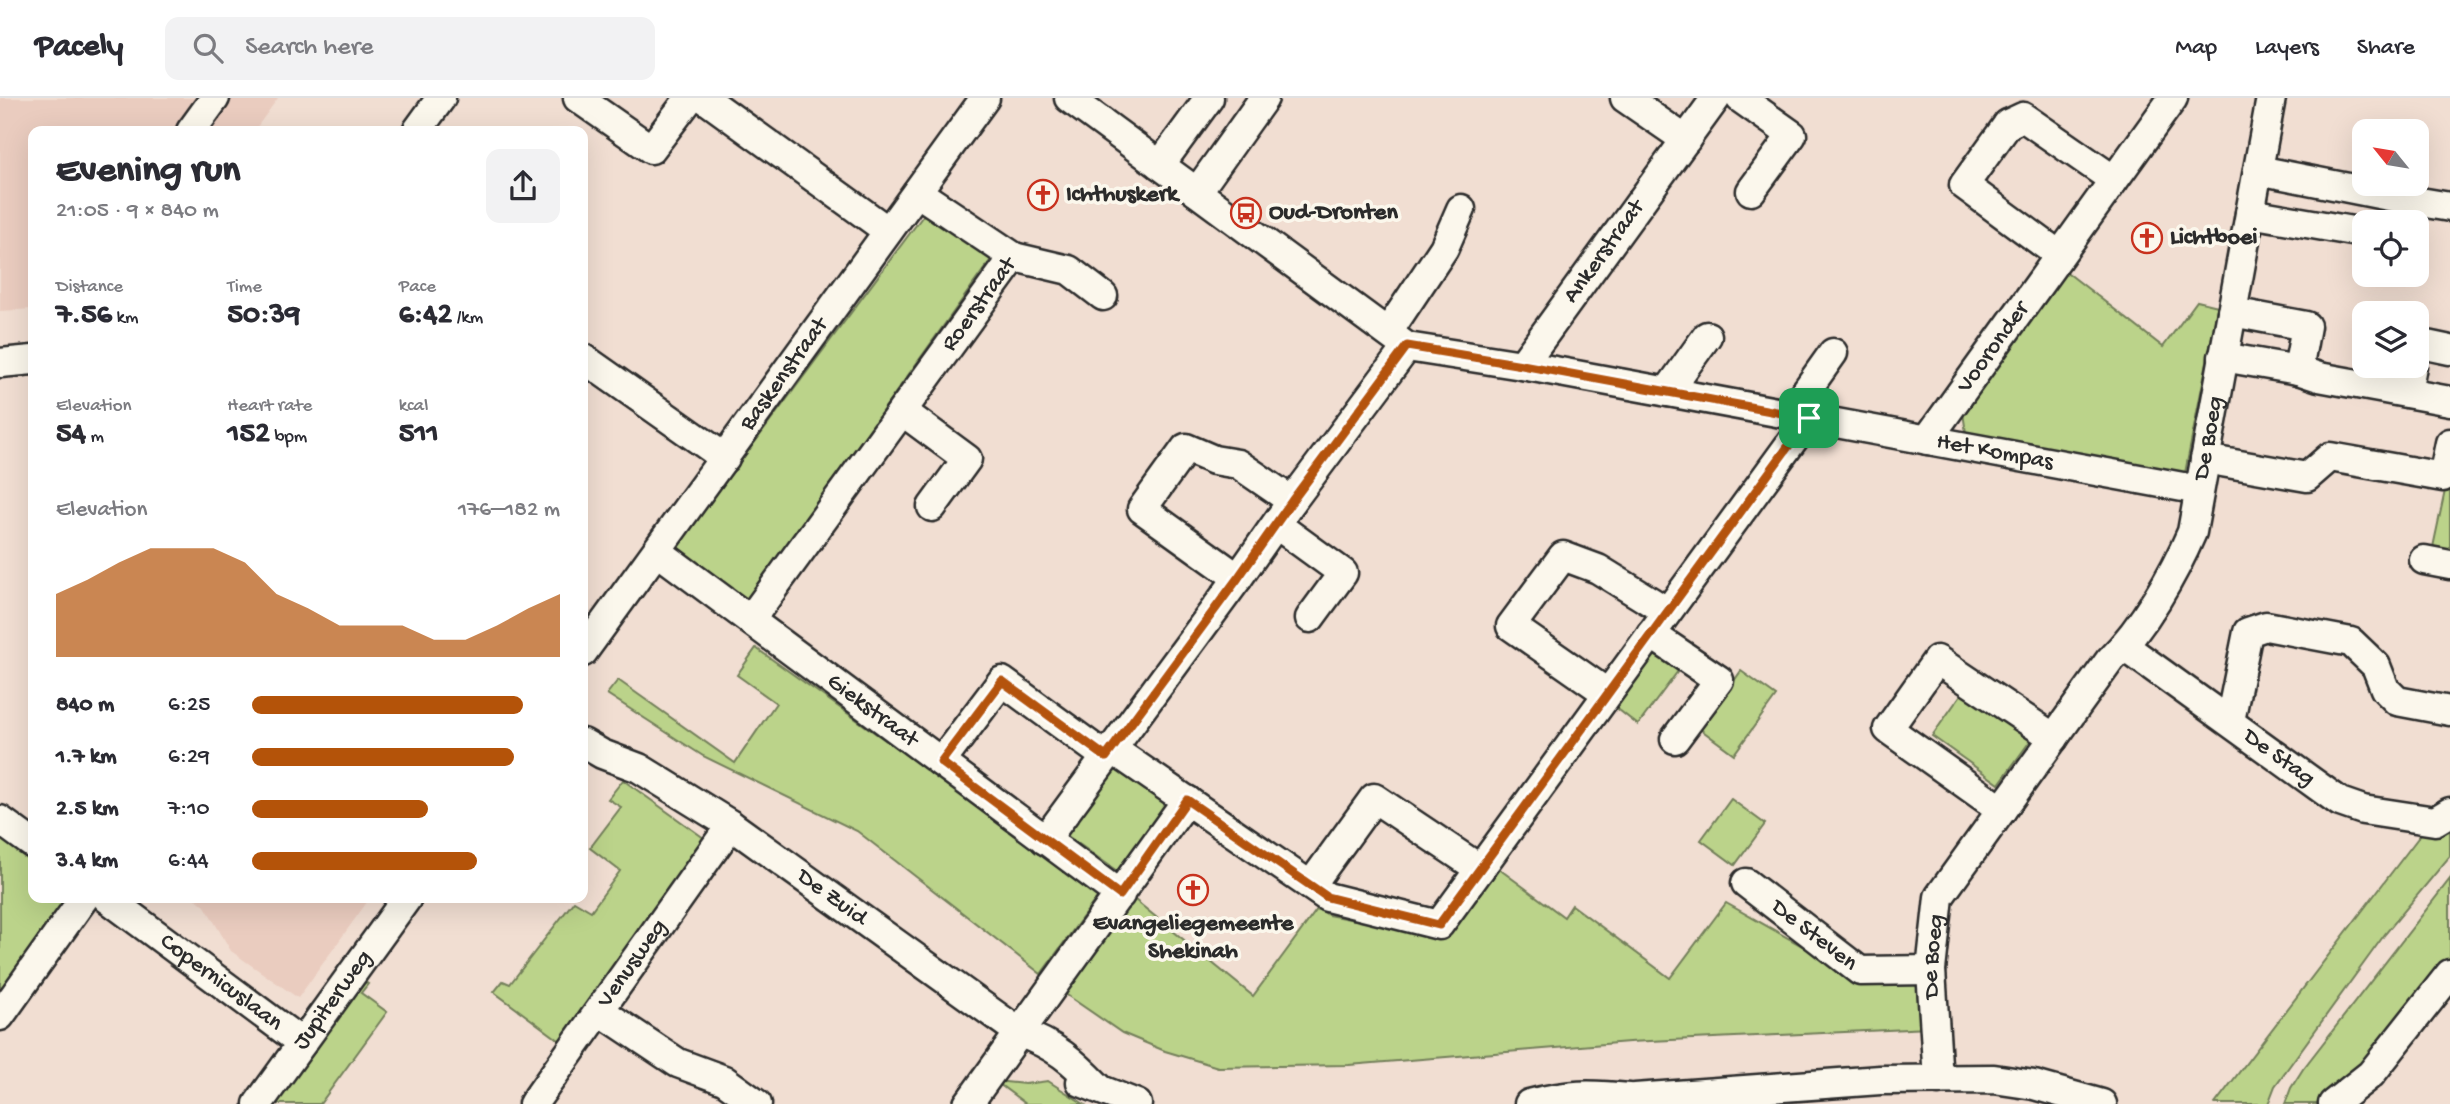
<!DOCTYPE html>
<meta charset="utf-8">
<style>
:root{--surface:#fff;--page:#f2f2f3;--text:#2b2b33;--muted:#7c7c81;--line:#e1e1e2;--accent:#b45309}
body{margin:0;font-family:"Gochi Hand",sans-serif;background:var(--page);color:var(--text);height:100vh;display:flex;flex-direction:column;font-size:26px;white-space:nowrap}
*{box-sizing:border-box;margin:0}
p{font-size:23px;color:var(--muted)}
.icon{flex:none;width:38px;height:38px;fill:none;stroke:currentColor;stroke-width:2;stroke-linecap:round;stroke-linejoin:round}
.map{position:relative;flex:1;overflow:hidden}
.side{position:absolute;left:28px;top:28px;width:560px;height:777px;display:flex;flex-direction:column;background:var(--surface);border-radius:14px;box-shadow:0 7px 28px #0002}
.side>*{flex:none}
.needle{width:46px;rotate:300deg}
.buttons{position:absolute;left:2352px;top:21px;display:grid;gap:14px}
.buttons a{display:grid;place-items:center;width:77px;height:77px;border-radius:14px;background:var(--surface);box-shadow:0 7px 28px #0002;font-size:35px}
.pin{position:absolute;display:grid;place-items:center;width:60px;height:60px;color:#fff;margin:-30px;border-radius:14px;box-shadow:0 4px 10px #0006}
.round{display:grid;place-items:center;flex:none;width:74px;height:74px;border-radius:14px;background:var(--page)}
.overview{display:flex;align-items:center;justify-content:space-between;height:119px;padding:0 28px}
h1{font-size:38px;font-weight:700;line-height:52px}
.figures{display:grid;grid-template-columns:repeat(3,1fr);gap:10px;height:119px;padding:7px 28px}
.figures div{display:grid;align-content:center}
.figures b{font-size:30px;font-weight:700}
.figures small{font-size:19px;font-weight:400}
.figures p{font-size:19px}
.chart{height:196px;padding:14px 28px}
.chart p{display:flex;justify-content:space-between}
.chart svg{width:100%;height:126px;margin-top:7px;fill:var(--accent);opacity:.7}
ul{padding:0 28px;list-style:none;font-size:23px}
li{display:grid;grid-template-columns:112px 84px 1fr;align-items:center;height:52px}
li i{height:18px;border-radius:9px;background:var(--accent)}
header{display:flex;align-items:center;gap:42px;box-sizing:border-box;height:98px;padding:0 35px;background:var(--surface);border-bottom:2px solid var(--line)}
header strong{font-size:33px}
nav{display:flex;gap:38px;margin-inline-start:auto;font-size:24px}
.search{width:490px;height:63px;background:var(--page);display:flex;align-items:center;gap:18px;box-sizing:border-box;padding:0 24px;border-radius:14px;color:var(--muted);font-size:26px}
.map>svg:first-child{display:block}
.built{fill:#eaccbf}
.green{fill:#bbd38a;stroke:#737f5a;stroke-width:2}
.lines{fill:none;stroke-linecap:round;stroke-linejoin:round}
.minor-casing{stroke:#2b2b2b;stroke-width:33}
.minor{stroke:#fbf7ec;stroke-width:28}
.route-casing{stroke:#fff;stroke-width:14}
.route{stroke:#b45309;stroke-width:9}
.labels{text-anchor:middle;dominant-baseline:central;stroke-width:7;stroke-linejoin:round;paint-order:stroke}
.poi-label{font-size:24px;font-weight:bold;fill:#2b2b2b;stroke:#fbf7ec;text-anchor:start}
.street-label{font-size:24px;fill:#2b2b2b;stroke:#fbf7ec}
</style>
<header>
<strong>Pacely</strong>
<div class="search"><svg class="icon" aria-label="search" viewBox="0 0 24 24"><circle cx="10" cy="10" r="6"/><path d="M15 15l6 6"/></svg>Search here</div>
<nav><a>Map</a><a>Layers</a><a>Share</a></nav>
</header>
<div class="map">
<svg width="2450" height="1006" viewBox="0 0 2450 1006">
<rect width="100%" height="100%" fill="#f1ded2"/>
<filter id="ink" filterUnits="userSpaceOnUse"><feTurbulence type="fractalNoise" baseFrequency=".0143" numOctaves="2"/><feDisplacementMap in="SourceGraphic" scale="14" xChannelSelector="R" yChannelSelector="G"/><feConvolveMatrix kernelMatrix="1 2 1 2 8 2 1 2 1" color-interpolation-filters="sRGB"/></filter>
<g filter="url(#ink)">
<g class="built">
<path d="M0,0H278L254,33H33V211L0,213Z"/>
<path d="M195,800H370L298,900L231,853L205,808Z"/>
</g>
<g class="green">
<path d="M925,115L992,160L745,505L674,453Z"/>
<path d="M2064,172L2163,249L2197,203L2218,208L2185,375L1966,335L1963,315Z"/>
<path d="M2450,369V458L2432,454Z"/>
<path d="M756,550L958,694L1098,798L1041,876L857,733L703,658L607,596L618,582L735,665L776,605L737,577Z"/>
<path d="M1653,554L1678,573L1638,627L1614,608Z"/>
<path d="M1741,573L1776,598L1734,656L1700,631Z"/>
<path d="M1965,591L2033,639L1999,686L1932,638Z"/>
<path d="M1111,666L1167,705L1117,773L1062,734Z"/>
<path d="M623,682L708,743L563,945L494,894L503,883L510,886L574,803L591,813L620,773L590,750L621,709L608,701Z"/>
<path d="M1731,701L1765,726L1735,767L1701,742Z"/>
<path d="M2450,726V758L2385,836L2275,988L2268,1006H2215L2424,732L2442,736Z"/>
<path d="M0,735L33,759V800H71L0,898Z"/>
<path d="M1495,768L1564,819L1572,807L1670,880L1726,805L1850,875L1926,876L1929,930L1629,944L1349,967L1218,969L1165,953L1122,935L1061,893L1130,798L1253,898L1318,810L1328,817L1443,838Z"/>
<path d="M2450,781V882L2322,1006H2285L2291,990L2303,971Z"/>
<path d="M361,881L368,886L361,895L387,914L320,1006H270Z"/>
<path d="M995,983L1025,986L1048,983L1084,1006H1026Z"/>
</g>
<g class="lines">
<g class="minor-casing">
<g id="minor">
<path d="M578,0L651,51L690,0"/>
<path d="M704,0L888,133"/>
<path id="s1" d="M1069,0L1407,249L1522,267L2199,392"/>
<path d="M1625,0L1686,42"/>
<path d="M1740,0L1792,37L1751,93"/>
<path d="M2008,26L1964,87L2059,157"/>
<path d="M2008,26L2023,19L2114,82"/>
<path d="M191,33L215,0"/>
<path d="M417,33L441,0"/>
<path d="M1160,67L1209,0"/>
<path d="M2258,72L2414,103L2410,124"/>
<path d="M1197,94L1264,0"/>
<path d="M2414,103L2450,109"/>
<path d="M2250,115L2364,135"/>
<path d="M1014,159L1069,172L1103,198"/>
<path d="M1388,234L1444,150L1461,111"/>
<path d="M2417,245L2450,252"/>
<path d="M2223,259L2298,272L2306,228L2232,214"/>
<path d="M583,260L725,360"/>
<path d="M0,265L33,262"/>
<path id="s2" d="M1522,267L1716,0"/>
<path d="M2298,272L2319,279L2450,303"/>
<path d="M1667,294L1707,238"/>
<path d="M2407,295L2412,268"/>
<path d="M902,313L967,361L932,409"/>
<path d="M1789,317L1833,255"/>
<path id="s3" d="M1927,342L2173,0"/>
<path d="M2205,361L2307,379L2330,359L2443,379L2450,345"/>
<path d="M1277,427L1343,475L1310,520"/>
<path id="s4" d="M657,453L1120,797"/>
<path d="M2424,462L2450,467"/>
<path d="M1238,480L1142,411L1186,350L1214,362L1238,366L1292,403"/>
<path id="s5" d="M750,522L1014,159L917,94"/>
<path d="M1651,536L1719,582L1675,641"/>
<path id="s6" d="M2124,548L2340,704L2363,712L2435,723L2450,714"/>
<path id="s7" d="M583,554L985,0"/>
<path d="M1607,595L1511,528L1563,458L1598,471L1666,513"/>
<path d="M2230,623L2248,534L2266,528L2351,544L2376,568L2385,591L2397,603L2450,613"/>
<path id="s8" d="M583,645L602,656L639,670L731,727L1020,935C1055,947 1073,963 1098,989"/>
<path d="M1112,651L1327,799L1439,827L1480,771"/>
<path d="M941,664L1002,583L1106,659"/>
<path d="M2002,712L1888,631L1937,562L2054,640"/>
<path d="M0,722L33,746"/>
<path d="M1045,742L1238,480L1292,403L1407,249"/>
<path id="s9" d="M1746,785L1860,873L1931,872"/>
<path d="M1311,787L1374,700L1480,771L1809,320"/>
<path id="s10" d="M107,800L302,945"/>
<path d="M600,913L678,965L724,982L757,1006"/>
<path d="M0,918L84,800"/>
<path id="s11" d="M1938,982L1931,872L1939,799L2110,562C2143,530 2174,476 2192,434L2271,0"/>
<path d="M1081,984L1137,1006"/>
<path id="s12" d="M258,1006L407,800"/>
<path id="s13" d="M533,1006L731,727"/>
<path d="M968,1006L1187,702"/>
<path d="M1529,1006C1568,996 1590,996 1629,1000"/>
<path d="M1610,1006L1635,1000L1880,982L1994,981L2034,987L2102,1006"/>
<path d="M2333,1006L2371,976L2450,876"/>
</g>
</g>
<use href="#minor" class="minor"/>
</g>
</g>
<g class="lines" filter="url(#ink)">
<g class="route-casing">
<path id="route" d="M1407,248L1522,267L1809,320L1439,827L1327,799L1187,702L1120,797L941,664L1002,583L1106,659L1238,480L1292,403Z"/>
</g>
<use href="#route" class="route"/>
</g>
<defs>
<g id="church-ring" transform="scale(1.575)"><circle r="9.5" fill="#fbf7ec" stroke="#c8321e" stroke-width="1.5"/><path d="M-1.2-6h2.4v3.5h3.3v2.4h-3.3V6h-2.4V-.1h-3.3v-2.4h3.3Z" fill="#c8321e"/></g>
<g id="bus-ring" transform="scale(1.575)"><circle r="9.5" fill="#fbf7ec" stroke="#c8321e" stroke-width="1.5"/><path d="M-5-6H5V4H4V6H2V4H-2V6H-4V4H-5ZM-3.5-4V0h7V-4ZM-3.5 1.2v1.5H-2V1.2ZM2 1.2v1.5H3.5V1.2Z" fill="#c8321e"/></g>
</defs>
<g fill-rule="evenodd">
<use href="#church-ring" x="1043" y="97"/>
<use href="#bus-ring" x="1246" y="115"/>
<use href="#church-ring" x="2147" y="140"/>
<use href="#church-ring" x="1193" y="792"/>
</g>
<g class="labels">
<g class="poi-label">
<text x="1066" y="97">Ichthuskerk</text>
<text x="1269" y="115">Oud-Dronten</text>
<text x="2170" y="140">Lichtboei</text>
<text x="1193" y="826" text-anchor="middle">Evangeliegemeente<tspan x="1193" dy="28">Shekinah</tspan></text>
</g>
<g class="street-label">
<text stroke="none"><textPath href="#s2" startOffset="140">Ankerstraat</textPath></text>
<text stroke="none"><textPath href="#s5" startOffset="390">Roerstraat</textPath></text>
<text stroke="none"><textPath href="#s3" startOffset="114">Vooronder</textPath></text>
<text stroke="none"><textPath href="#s7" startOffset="343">Baskenstraat</textPath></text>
<text stroke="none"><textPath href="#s11" startOffset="724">De Boeg</textPath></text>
<text stroke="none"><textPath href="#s1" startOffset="1017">Het Kompas</textPath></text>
<text stroke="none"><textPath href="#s4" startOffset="268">Giekstraat</textPath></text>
<text stroke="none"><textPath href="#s6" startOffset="191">De Stag</textPath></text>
<text stroke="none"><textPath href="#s8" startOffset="294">De Zuid</textPath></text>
<text stroke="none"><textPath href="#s9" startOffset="86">De Steven</textPath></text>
<text stroke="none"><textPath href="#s11" startOffset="124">De Boeg</textPath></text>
<text stroke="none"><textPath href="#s13" startOffset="172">Venusweg</textPath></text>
<text stroke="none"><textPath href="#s10" startOffset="142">Copernicuslaan</textPath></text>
<text stroke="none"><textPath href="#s12" startOffset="128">Jupiterweg</textPath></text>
</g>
</g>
</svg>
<div class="buttons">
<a><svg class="needle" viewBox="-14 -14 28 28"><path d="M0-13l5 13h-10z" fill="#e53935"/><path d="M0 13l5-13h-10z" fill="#7c7c81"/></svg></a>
<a><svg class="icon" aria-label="locate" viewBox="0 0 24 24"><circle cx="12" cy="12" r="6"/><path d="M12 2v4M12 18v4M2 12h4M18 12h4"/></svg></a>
<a><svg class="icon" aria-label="layers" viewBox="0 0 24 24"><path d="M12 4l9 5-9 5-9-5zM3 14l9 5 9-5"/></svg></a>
</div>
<div class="pin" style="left:1809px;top:320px;background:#1e9e55"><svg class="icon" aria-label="arrive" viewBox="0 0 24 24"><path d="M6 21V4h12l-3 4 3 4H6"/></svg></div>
<section class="side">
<div class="overview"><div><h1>Evening run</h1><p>21:05 · 9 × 840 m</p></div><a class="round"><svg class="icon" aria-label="share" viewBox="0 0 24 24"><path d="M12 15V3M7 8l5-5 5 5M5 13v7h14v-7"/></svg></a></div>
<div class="figures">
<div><p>Distance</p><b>7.56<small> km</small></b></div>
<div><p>Time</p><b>50:39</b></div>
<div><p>Pace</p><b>6:42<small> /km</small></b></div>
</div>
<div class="figures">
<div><p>Elevation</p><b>54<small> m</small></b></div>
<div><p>Heart rate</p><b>152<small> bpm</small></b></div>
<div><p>kcal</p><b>511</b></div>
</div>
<div class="chart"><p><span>Elevation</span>176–182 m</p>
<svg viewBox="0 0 160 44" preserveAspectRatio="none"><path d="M0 44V22L10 17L20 11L30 6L40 6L50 6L60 11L70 22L80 27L90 33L100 33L110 33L120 38L130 38L140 33L150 27L160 22V44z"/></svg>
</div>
<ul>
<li><b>840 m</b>6:25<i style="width:88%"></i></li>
<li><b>1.7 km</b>6:29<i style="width:85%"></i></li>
<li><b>2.5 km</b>7:10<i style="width:57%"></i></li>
<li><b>3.4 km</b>6:44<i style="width:73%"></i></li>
</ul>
</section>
</div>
